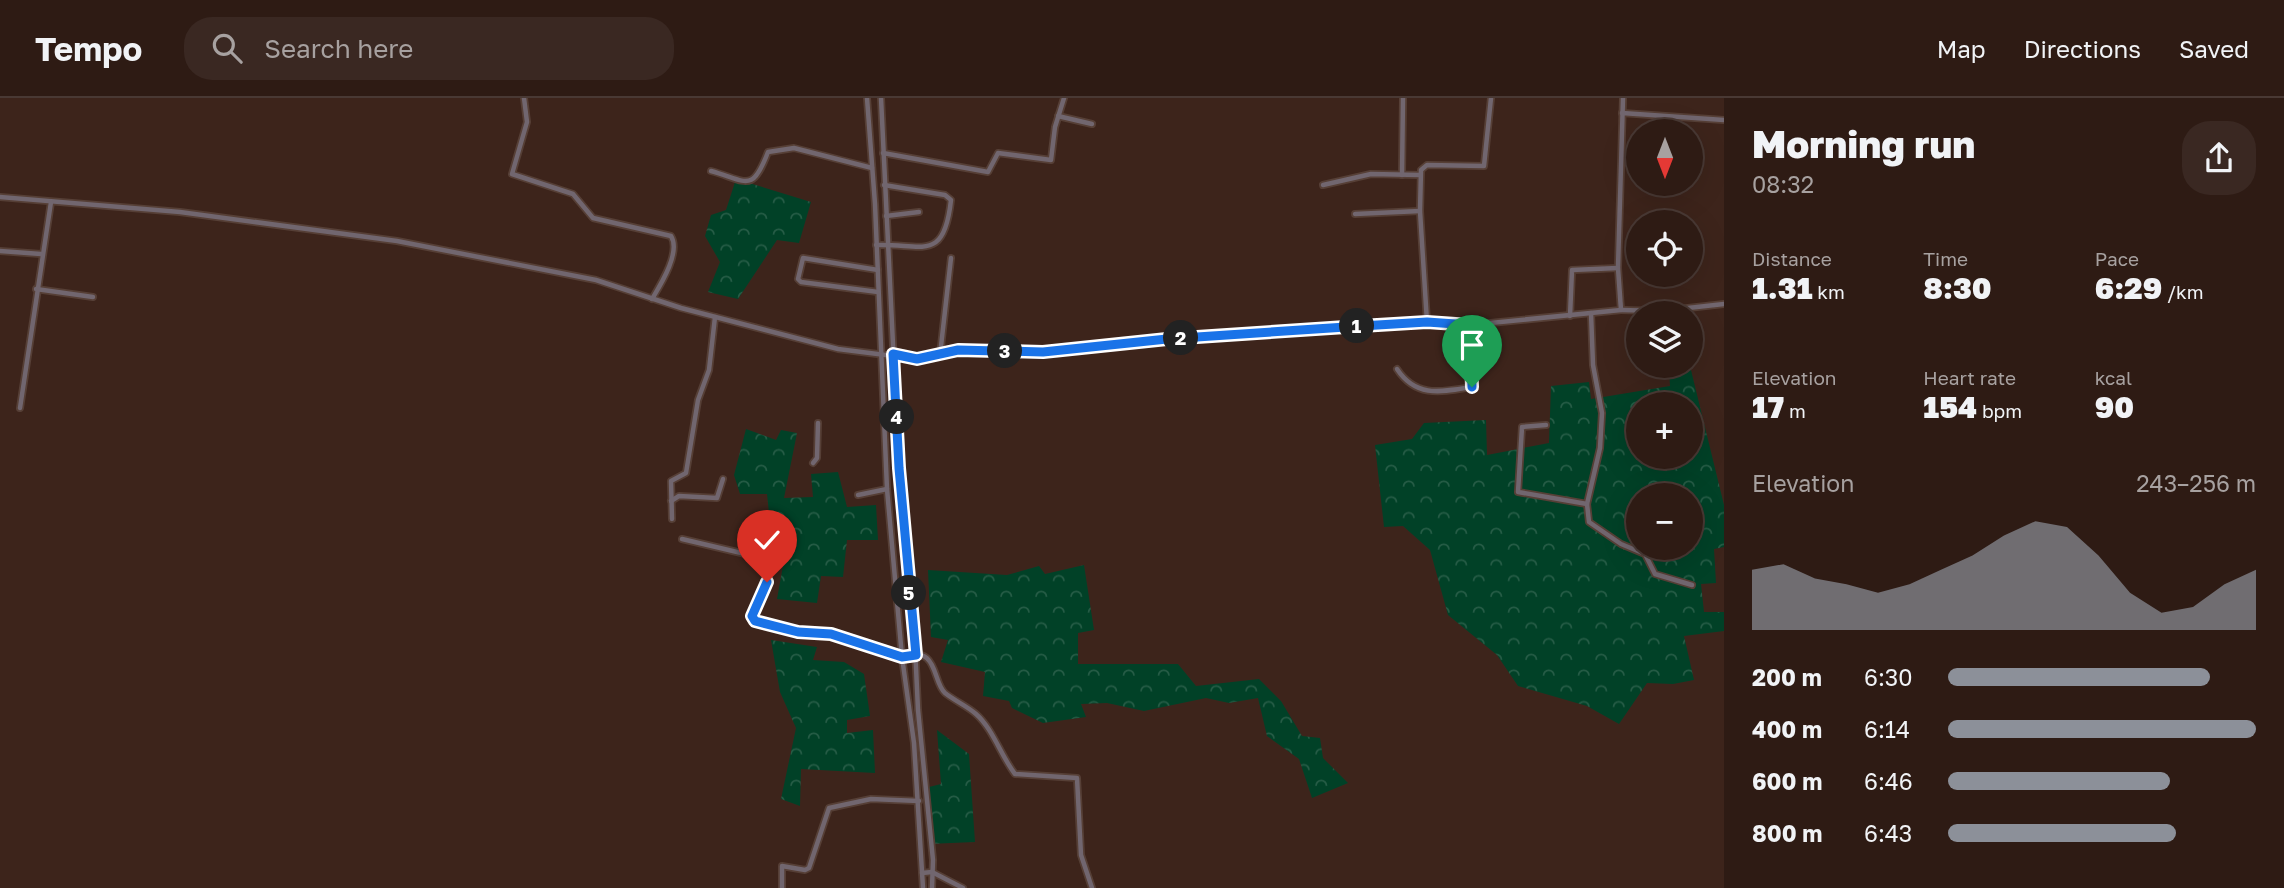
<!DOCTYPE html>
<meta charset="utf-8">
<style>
:root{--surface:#2e1b14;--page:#3a2822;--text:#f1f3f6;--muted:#a7a1a0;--line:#493934;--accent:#8c9099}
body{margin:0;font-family:"Golos Text",sans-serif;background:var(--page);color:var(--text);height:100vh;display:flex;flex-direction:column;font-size:26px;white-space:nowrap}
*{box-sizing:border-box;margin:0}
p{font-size:23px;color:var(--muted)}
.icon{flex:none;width:38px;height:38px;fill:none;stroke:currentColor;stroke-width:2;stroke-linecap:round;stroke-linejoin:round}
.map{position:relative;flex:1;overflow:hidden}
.panel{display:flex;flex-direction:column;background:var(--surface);width:560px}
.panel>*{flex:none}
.needle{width:46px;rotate:180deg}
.controls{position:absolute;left:1626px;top:21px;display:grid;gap:14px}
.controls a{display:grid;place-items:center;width:77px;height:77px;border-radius:50%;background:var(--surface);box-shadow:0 7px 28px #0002,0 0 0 2px var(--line);font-size:35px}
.pin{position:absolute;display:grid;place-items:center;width:60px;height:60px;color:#fff;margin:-72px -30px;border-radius:50% 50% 50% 0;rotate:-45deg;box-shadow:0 0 7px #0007}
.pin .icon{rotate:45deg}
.km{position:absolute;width:35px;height:35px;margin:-18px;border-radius:50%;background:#222;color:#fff;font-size:19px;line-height:35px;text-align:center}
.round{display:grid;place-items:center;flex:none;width:74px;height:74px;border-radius:28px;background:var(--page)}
.head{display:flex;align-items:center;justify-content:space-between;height:119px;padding:0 28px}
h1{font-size:38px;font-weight:800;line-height:52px}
.figures{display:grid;grid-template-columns:repeat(3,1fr);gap:10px;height:119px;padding:7px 28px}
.figures div{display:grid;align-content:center}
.figures b{font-size:30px;font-weight:800}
.figures small{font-size:19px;font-weight:400}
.figures p{font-size:19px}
.chart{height:196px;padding:14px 28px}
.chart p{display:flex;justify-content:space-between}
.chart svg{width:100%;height:126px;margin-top:7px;fill:var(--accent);opacity:.7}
ul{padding:0 28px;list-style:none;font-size:23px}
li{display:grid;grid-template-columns:112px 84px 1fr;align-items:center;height:52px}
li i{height:18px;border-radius:9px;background:var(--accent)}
header{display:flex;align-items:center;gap:42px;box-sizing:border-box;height:98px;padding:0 35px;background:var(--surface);border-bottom:2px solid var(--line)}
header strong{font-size:33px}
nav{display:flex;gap:38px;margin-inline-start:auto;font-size:24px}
.search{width:490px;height:63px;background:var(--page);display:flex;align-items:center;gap:18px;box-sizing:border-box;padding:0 24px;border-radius:28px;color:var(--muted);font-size:26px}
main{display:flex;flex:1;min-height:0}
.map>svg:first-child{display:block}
.forest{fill:url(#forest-crowns);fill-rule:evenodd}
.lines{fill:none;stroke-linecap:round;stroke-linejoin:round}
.minor-casing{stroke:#563f36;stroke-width:8}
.minor{stroke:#71666f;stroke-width:4.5}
.route-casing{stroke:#fff;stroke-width:14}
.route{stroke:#1a73e8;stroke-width:9}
</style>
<header>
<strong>Tempo</strong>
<div class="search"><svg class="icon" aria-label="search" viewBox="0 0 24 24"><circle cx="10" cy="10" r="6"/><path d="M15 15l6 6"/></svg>Search here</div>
<nav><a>Map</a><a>Directions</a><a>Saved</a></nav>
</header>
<main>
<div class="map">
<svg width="1724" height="790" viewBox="0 0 1724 790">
<defs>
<pattern id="forest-crowns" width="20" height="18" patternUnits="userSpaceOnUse" patternTransform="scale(1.75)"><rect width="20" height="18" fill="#014127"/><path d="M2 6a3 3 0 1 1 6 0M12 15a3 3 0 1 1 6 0" fill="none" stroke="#265c46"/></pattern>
</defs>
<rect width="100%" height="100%" fill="#3d241b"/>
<g class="forest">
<path d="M736,81L811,104L799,145L777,142L738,201L708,194L720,164L705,138L711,117L726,112Z"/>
<path d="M1690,268L1724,407V449L1714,451L1716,485L1701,486L1704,514H1724V533L1684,538L1694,582L1673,586L1647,585L1619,626L1587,608L1518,588L1497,557L1448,517L1430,452L1403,428L1384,429L1375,347L1412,341L1424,325L1486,322L1487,357L1549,345L1551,288L1589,284L1591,301L1670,288L1669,270ZM1638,306H1690V359H1638ZM1638,397H1690V450H1638Z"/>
<path d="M746,331L776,342L781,332L797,335L784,400L813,399L811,376L838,374L847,409L876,407L878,442H847L843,479L821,478L817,505L777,501L790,429L770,424L767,396H740L734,377Z"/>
<path d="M1084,467L1094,532L1078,535V566H1178L1196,588L1259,581L1281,603L1302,638L1320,640L1323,660L1348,685L1312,700L1299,661L1267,638L1258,600L1229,605L1206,600L1144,613L1107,605L1081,606L1086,619L1043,625L1012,610L1009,603L983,598L985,574L941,564L948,542L931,539L928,472L1007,477L1039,468L1045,476Z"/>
<path d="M771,542L817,549L813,562L844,564L864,576L870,618L847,622V635L873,632L875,675L801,671L800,708L781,701L796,630L780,594Z"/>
<path d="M937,632L969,656L975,744L928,746L925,690L941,686Z"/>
</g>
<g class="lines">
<g class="minor-casing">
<g id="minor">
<path d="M524,0L527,24L512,76L573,96L593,120L671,138C681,154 661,186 652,201"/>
<path d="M867,0L875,106L887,391L902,559L914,645L923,790"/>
<path d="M881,0L899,370L915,548L918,612L933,762L932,790"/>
<path d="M1622,15L1724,22"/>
<path d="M1058,18L1092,26"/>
<path d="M883,55L988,74L998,55L1051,62L1055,29L1064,0"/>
<path d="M711,73C747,83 752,96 768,54L794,50L872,70"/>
<path d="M1402,77L1403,0"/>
<path d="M1323,87L1371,76L1420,77"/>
<path d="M0,99L180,114L397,143L596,182L681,210L838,251L917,261L958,252L1043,254L1167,241L1427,224L1470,227L1621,212L1618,170L1623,0"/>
<path d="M1355,116L1420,113"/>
<path d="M886,118L919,114"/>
<path d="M876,147C922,145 944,166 951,102L945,97L884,87"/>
<path d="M0,153L41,156"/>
<path d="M878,172L803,160L798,181L801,184L878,194"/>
<path d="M36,191L93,199"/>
<path d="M1621,212L1661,213L1724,206"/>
<path d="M1591,215L1593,267L1602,315L1600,350L1587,406L1589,424L1621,446L1645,456L1655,476L1692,487"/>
<path d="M1570,218L1572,172L1618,170"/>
<path d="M1427,224L1420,113L1421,72L1427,67L1484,68L1491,0"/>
<path d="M940,257L951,160"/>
<path d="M1397,271C1416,300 1441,294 1472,289L1470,227"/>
<path d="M20,310L51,104"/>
<path d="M1546,327L1522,329L1518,394L1587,406"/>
<path d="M813,365L817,360L818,325"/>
<path d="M858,397L887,391"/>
<path d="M671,403L679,398L717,400L723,381"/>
<path d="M672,421L671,383L686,375L698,302L709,272L715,219"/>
<path d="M682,441L754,458L774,466L752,518L755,523L798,534L831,536L902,559C939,546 932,584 945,595C955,603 967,608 976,616C993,631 1001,658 1015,676L1077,680L1081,757L1092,790"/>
<path d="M922,775L932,774L963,790"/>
<path d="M782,790V768L805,772L809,770L829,710L871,701L919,703"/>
</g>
</g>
<use href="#minor" class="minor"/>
</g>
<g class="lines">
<g class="route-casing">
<path id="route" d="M767,484L752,518L755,523L798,534L831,536L902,559L916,557L899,370L893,256L917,261L958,252L1043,254L1167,241L1361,228L1427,224L1470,227L1472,289"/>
</g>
<use href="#route" class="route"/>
</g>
</svg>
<div class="controls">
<a><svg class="needle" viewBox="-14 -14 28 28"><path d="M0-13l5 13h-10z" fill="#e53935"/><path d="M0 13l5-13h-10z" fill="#a7a1a0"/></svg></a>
<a><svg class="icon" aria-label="locate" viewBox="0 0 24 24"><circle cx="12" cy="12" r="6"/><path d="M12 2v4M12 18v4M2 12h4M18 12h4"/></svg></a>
<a><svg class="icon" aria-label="layers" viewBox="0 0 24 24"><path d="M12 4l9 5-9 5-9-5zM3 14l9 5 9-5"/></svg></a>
<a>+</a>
<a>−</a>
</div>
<div class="pin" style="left:1472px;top:289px;background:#1e9e55"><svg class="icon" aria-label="arrive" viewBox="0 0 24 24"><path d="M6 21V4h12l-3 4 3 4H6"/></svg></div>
<div class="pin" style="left:767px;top:484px;background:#d93025"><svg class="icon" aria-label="check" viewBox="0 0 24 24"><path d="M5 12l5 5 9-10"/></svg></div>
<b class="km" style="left:1357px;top:228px">1</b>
<b class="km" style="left:1181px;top:240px">2</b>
<b class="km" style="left:1005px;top:253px">3</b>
<b class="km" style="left:897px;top:319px">4</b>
<b class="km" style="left:909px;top:495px">5</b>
</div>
<section class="panel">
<div class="head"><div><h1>Morning run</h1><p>08:32</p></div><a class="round"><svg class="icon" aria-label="share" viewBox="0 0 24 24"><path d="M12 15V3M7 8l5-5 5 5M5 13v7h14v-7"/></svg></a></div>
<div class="figures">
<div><p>Distance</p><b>1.31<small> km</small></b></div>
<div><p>Time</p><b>8:30</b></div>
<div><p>Pace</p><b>6:29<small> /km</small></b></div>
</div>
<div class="figures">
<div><p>Elevation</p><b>17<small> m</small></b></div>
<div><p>Heart rate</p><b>154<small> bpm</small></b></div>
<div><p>kcal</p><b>90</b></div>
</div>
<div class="chart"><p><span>Elevation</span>243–256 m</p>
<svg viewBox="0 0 160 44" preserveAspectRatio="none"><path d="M0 44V23L10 21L20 26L30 28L40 31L50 28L60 23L70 18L80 11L90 6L100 8L110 18L120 31L130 38L140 36L150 28L160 23V44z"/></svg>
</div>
<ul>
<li><b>200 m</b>6:30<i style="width:85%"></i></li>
<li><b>400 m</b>6:14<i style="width:100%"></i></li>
<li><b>600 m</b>6:46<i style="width:72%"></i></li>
<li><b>800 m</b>6:43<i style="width:74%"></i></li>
</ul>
</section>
</main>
